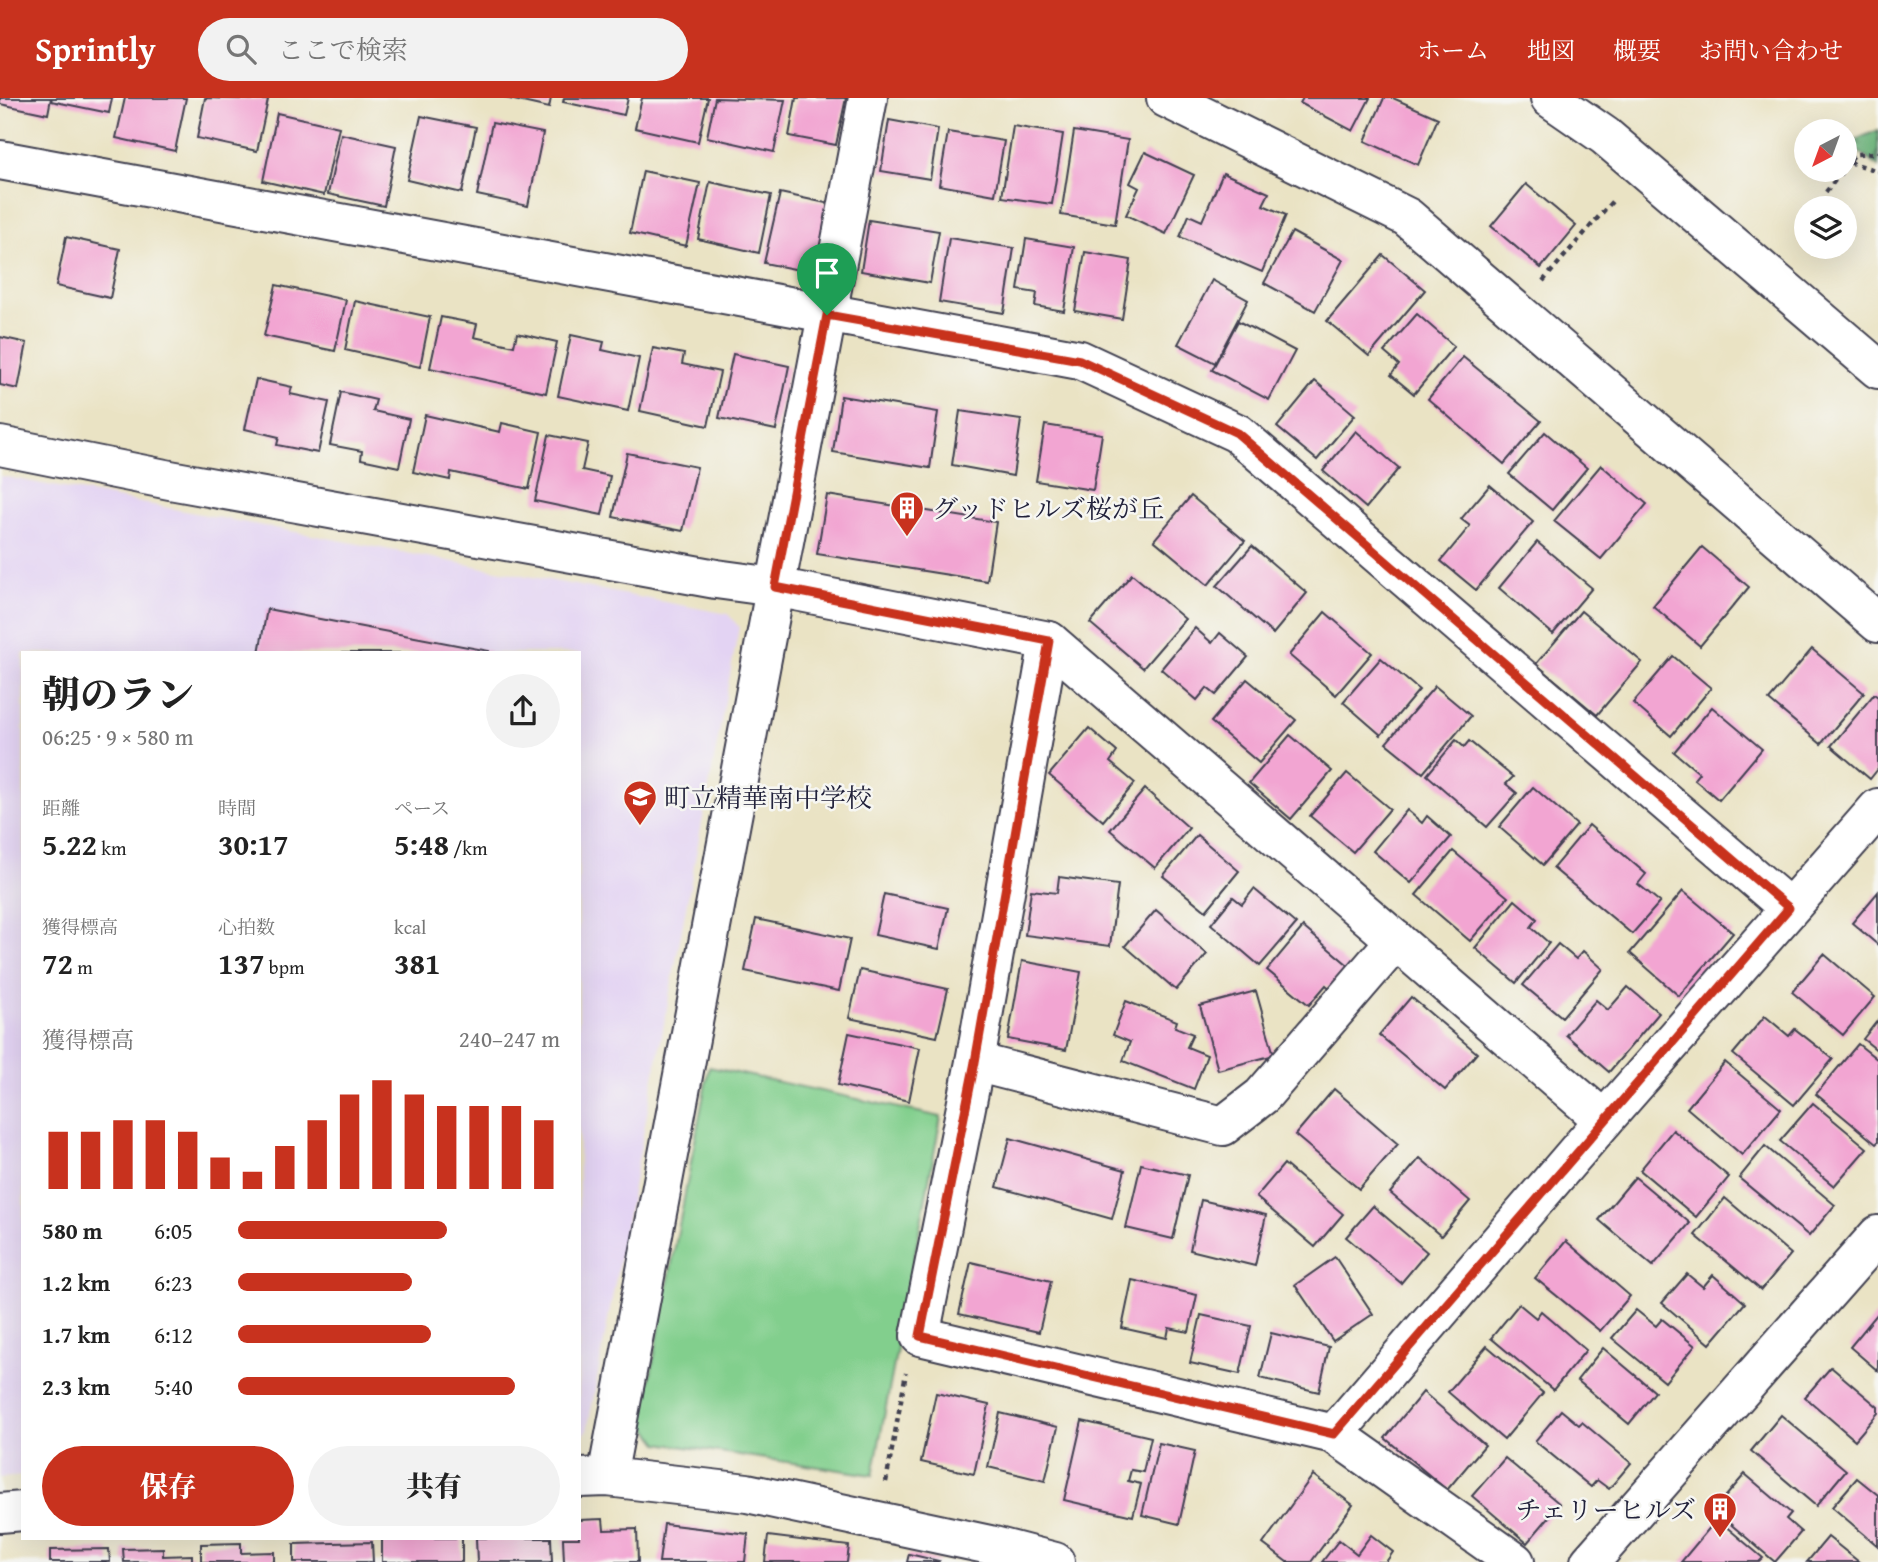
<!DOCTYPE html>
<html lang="ja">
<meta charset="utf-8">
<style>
:root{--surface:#fff;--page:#f2f2f2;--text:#222;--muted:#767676;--accent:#c8321e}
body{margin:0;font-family:"Gentium Book Plus","Noto Serif JP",serif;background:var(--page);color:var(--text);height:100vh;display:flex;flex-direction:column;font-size:26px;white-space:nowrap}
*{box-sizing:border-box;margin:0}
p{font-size:23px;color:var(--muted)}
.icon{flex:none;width:38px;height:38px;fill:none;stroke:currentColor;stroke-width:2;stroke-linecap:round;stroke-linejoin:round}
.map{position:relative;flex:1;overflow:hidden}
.sheet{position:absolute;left:21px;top:553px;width:560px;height:889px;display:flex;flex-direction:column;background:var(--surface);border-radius:0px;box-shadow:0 7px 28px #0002}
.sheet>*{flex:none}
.needle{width:46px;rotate:221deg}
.buttons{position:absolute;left:1794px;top:21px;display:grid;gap:14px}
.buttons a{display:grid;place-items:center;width:63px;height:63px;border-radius:50%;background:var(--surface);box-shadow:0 7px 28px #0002;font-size:35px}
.pin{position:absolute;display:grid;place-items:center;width:60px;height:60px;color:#fff;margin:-72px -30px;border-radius:50% 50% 50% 0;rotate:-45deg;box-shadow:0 0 7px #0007}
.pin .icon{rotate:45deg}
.round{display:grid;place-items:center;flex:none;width:74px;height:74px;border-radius:37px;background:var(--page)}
.head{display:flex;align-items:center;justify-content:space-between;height:119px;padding:0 21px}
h1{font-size:38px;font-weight:800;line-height:52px}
.figures{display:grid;grid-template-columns:repeat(3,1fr);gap:10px;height:119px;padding:7px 21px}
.figures div{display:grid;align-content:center}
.figures b{font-size:30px;font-weight:800}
.figures small{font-size:19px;font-weight:400}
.figures p{font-size:19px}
.chart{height:196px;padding:14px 21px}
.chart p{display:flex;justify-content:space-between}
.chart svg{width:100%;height:126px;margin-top:7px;stroke:var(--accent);stroke-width:6}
.primary-button{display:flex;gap:14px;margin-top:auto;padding:14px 21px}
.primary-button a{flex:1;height:80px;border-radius:42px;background:var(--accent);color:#fff;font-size:28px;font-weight:800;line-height:80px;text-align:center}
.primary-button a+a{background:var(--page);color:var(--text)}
ul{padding:0 21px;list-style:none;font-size:23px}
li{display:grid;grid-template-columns:112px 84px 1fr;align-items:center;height:52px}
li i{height:18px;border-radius:9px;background:var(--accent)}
header{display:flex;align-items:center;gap:42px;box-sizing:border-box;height:98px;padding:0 35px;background:var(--accent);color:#fff}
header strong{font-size:33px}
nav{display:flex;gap:38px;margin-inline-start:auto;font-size:24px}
.search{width:490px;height:63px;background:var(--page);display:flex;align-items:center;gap:18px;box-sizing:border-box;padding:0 24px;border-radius:38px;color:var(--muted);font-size:26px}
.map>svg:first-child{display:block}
.built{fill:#e3d3f3}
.forest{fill:url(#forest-firs);stroke:#466a5a;stroke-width:2}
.park{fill:#82cf8d;stroke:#527864;stroke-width:2}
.building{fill:#f2a5d2}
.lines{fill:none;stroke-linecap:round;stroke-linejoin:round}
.minor-casing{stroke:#403f50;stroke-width:42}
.tertiary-casing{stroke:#403f50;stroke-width:42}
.path{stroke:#403f50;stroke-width:4.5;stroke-dasharray:5 5;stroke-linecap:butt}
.minor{stroke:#fff;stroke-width:38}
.tertiary{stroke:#fff;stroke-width:38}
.route-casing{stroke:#fff;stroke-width:14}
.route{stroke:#c8321e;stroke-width:9}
.labels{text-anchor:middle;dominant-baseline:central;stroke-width:5;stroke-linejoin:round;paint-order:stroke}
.poi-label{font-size:26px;fill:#22223b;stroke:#f6f6f2;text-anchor:start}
</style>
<header>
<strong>Sprintly</strong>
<div class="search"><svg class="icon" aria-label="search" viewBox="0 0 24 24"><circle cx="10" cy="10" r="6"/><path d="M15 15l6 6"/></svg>ここで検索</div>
<nav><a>ホーム</a><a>地図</a><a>概要</a><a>お問い合わせ</a></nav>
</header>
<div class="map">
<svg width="1878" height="1464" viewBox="0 0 1878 1464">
<defs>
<pattern id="forest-firs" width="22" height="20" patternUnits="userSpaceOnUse" patternTransform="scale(1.75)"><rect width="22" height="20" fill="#69b278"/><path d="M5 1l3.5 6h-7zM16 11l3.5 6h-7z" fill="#569064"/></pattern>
</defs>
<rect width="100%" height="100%" fill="#f6f6f2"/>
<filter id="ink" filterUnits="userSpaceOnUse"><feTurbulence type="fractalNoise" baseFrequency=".0143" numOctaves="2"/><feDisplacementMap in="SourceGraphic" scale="14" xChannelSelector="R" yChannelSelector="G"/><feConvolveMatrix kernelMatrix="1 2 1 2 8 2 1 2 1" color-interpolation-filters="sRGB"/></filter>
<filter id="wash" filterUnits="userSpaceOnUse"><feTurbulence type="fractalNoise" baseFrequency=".00686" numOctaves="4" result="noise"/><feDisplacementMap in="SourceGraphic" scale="28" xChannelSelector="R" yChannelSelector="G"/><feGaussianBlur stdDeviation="1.57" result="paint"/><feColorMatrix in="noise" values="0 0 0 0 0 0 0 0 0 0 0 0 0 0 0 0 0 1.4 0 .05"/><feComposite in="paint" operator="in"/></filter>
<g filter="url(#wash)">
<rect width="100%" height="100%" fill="#eae3c4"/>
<path class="built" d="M0,378L728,516L739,529L587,1333L579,1339V555H23V1378L0,1380Z"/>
<path class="forest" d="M1878,32V69L1848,45Z"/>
<path class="park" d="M709,969L941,1019L873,1377L659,1345L642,1323Z"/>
<g id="blocks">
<g class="building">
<path d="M0,0H51L48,16L0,6Z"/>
<path d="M52,0H112L109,15L51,3Z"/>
<path d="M125,0H186L175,53L116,40Z"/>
<path d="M205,0L268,2L257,53L197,40Z"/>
<path d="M505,0H551L549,10Z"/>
<path d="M564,0H628L624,17L563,4Z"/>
<path d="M642,0H708L698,44L635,30Z"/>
<path d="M715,0L785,2L774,54L707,39Z"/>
<path d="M796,0H846L836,47L789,38Z"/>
<path d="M1303,0H1370L1353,33L1300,5Z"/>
<path d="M1384,0H1393L1438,20L1418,67L1365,43Z"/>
<path d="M277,15L339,29L324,97L263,83Z"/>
<path d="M421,18L476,29L462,95L407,82Z"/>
<path d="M889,22L938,31L930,81L881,73Z"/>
<path d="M492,25L543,35L528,108L477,97Z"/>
<path d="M1013,28L1063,36L1052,106L1002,99Z"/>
<path d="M1074,33L1128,42L1115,126L1061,117Z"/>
<path d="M948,34L1004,43L995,97L939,87Z"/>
<path d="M341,36L396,48L384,108L328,96Z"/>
<path d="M1145,54L1194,77L1166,136L1126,117L1139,90L1130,85Z"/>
<path d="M643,73L700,85L686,148L630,135Z"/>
<path d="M1223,75L1269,95L1263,107L1286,117L1262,174L1180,139L1189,117L1202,123Z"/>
<path d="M710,84L771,97L759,155L698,141Z"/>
<path d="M1526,86L1576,128L1541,170L1491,128Z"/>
<path d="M780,95L835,107L820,176L764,165Z"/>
<path d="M869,122L939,133L930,185L861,173Z"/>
<path d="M1292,134L1343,162L1315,213L1264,185Z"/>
<path d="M66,139L120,151L110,200L56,188Z"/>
<path d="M949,140L1014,150L1004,215L939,204Z"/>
<path d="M1026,141L1074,149L1064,213L1035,208L1037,195L1018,192Z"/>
<path d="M1085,154L1131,162L1122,221L1075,213Z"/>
<path d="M1383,157L1425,192L1369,258L1327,223Z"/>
<path d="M1212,182L1248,202L1215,265L1178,246Z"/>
<path d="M276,187L346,202L335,253L264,238Z"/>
<path d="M355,203L430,219L420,269L345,252Z"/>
<path d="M1417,216L1454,248L1414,296L1391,277L1399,267L1384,254Z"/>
<path d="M441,219L477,226L474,239L514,248L517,235L557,244L546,295L430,270Z"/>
<path d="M1238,223L1295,253L1269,302L1212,272Z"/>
<path d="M571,237L604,244L602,252L639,260L628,313L558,298Z"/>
<path d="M0,239L27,245L18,291L0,287Z"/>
<path d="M653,250L684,256L682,266L720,274L708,328L640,313Z"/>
<path d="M733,256L789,268L776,332L719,320Z"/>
<path d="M1463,259L1541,323L1504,366L1428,301Z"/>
<path d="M256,281L292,289L290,296L329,304L318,355L277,347L279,339L245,331Z"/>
<path d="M1315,283L1355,317L1317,362L1277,329Z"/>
<path d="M341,294L376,302L373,313L409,321L399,369L361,361L362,353L330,347Z"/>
<path d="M841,298L938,314L930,370L833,354Z"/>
<path d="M960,313L1021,322L1013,378L952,367Z"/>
<path d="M425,317L500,334L502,325L541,334L529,391L451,374L450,382L413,374Z"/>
<path d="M1045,327L1102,336L1093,392L1036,383Z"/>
<path d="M1356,333L1399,370L1366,410L1323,373Z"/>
<path d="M1545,334L1587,370L1552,412L1509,376Z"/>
<path d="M549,337L588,345L582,372L610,378L602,417L535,403Z"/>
<path d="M627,355L697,369L683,433L613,419Z"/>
<path d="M1601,367L1647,406L1601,461L1554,423Z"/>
<path d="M1490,387L1533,424L1476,492L1441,463L1470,428L1461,421Z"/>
<path d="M827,397L996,424L987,483L817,456Z"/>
<path d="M1191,398L1245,443L1208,487L1154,442Z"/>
<path d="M1537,444L1592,490L1553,536L1499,490Z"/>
<path d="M1252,448L1307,495L1273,536L1217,488Z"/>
<path d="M1702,449L1749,489L1700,548L1653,508Z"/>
<path d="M1132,476L1185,521L1143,570L1090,525Z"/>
<path d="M267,511L489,553V555H259Z"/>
<path d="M1581,513L1642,564L1597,617L1536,566Z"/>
<path d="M1325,514L1372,555L1336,597L1289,557Z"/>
<path d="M1195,530L1212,545L1220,535L1248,559L1216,597L1207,590L1197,602L1161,571Z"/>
<path d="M1812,551L1864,595L1821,646L1769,602Z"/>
<path d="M1673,558L1711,590L1671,638L1633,605Z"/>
<path d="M1381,560L1419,592L1381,637L1343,604Z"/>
<path d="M1247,581L1296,622L1259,665L1211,624Z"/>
<path d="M1435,588L1471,618L1423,675L1386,645Z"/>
<path d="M1874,596L1878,599V671L1870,681L1831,648Z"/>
<path d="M1712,609L1762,651L1719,702L1694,681L1699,675L1674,654Z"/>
<path d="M1089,630L1117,654L1110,664L1135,685L1103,723L1049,677Z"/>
<path d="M1290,637L1332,673L1291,721L1249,685Z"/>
<path d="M1456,642L1464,649L1469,643L1513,679L1506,686L1517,695L1487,729L1427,677Z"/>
<path d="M1347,675L1390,711L1353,754L1310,718Z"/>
<path d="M1533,689L1577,727L1543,767L1499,729Z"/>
<path d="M1145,691L1189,730L1155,770L1110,732Z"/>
<path d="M1407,712L1422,725L1427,718L1451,739L1411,785L1373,753Z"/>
<path d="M1589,727L1646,776L1638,786L1660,804L1632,836L1553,770Z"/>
<path d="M1197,737L1239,773L1206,813L1163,778Z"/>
<path d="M1453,753L1508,799L1470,843L1416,797Z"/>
<path d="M1059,779L1118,787L1110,848L1025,837L1031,792L1057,795Z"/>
<path d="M1254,791L1296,826L1260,868L1211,826L1233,799L1242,806Z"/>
<path d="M1683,793L1733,835L1679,898L1630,855Z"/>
<path d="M1878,794V847L1852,825Z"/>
<path d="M884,796L948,810L939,851L875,837Z"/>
<path d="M1515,802L1537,821L1531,829L1549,845L1516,885L1475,850Z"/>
<path d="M1156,812L1207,856L1176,892L1125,848Z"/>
<path d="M756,821L850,841L839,893L745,873Z"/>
<path d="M1303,829L1354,872L1335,895L1326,887L1309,907L1267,872Z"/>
<path d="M1558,846L1576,861L1583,853L1603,871L1562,919L1523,887Z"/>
<path d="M1824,856L1875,899L1843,937L1792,894Z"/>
<path d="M1022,863L1081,874L1066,952L1008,941Z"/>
<path d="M860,872L948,891L937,939L849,920Z"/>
<path d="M1628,889L1659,915L1609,974L1566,937L1596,902L1608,912Z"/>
<path d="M1256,893L1274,957L1218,972L1200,908Z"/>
<path d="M1411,899L1477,955L1445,992L1379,937Z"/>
<path d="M1126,903L1177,923L1175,929L1193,936L1187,949L1207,957L1194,991L1123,963L1130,944L1113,937Z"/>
<path d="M1765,918L1789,938L1795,931L1833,961L1794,1007L1733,956Z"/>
<path d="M1878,922V953L1863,941Z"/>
<path d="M849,935L920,950L909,1003L838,987Z"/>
<path d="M1858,946L1878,962V1044L1876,1046L1816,996Z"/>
<path d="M1725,964L1781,1011L1742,1057L1687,1010Z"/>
<path d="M1334,991L1398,1046L1359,1091L1295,1037Z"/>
<path d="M1813,1005L1867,1050L1834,1088L1780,1043Z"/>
<path d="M1673,1032L1729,1079L1696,1119L1640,1072Z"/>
<path d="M1010,1040L1125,1072L1112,1121L997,1089Z"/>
<path d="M1765,1048L1835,1107L1809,1138L1739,1080Z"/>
<path d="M1420,1060L1470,1103L1441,1138L1390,1095Z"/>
<path d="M1141,1066L1188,1077L1173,1141L1126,1130Z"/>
<path d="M1284,1066L1343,1116L1315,1149L1256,1099Z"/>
<path d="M1635,1079L1690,1125L1653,1168L1599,1122Z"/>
<path d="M1725,1100L1791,1156L1761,1192L1695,1137Z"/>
<path d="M1201,1102L1266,1117L1255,1168L1190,1152Z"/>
<path d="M1373,1108L1427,1154L1401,1185L1346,1139Z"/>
<path d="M1566,1143L1630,1198L1600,1233L1535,1180Z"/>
<path d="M1335,1159L1373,1216L1333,1243L1295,1187Z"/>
<path d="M971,1164L1051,1183L1039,1234L959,1216Z"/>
<path d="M1687,1176L1703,1189L1713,1177L1745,1205L1710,1246L1662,1205Z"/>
<path d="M1132,1182L1197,1197L1189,1234L1169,1230L1167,1240L1122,1230Z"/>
<path d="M1519,1206L1536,1220L1541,1213L1586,1252L1553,1292L1491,1240Z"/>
<path d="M1636,1212L1656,1228L1662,1221L1695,1248L1665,1284L1612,1240Z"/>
<path d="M1878,1215V1273L1850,1249Z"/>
<path d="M1201,1217L1251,1228L1240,1276L1190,1265Z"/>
<path d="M1271,1235L1329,1249L1319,1294L1260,1280Z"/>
<path d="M1487,1248L1543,1295L1504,1342L1448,1294Z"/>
<path d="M1603,1250L1655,1294L1629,1326L1577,1282Z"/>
<path d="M1831,1269L1878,1309V1315L1855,1342L1805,1299Z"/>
<path d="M1423,1294L1485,1347L1447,1392L1385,1340Z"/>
<path d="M936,1295L989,1307L974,1376L921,1364Z"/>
<path d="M1561,1312L1579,1327L1582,1324L1631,1365L1609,1391L1597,1382L1591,1389L1535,1343Z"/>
<path d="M1000,1315L1058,1329L1045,1383L988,1369Z"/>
<path d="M1781,1317L1846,1372L1816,1408L1751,1353Z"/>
<path d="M1082,1323L1151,1339L1143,1374L1131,1372L1128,1383L1141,1386L1133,1418L1064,1402Z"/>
<path d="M1159,1345L1195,1353L1179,1426L1142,1417Z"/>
<path d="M1505,1360L1560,1406L1527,1445L1472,1398Z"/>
<path d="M1745,1376L1791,1415L1786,1421L1801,1434L1775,1464L1714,1412Z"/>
<path d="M1313,1377L1353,1407L1311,1464H1287L1263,1446Z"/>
<path d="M1857,1380L1878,1397V1448L1832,1409Z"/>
<path d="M603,1421L604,1432L637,1431L638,1464H564L563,1440H579V1422Z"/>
<path d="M1717,1421L1763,1460L1759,1464H1681Z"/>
<path d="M664,1426L748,1436L745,1464H659Z"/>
<path d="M1371,1437L1393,1454L1386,1464H1322L1339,1442L1357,1456Z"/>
<path d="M768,1438L849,1448L847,1464H765Z"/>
<path d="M1828,1439L1859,1464H1807Z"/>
<rect x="382" y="1440" width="80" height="24"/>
<path d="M476,1440H551L552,1464H477Z"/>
<path d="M372,1444L373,1464H294V1446Z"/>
<path d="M241,1445V1455L274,1454V1464H201V1446Z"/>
<path d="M163,1450V1458L192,1457V1464H124L123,1451Z"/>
<path d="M109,1451L110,1464H50V1452Z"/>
<path d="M909,1456L939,1463L938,1464H907Z"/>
</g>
</g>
</g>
<g filter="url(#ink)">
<use href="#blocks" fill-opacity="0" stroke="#403f50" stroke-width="2"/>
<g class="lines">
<g class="minor-casing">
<g id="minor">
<path d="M1166,0L1407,119L1878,525"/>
<path d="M0,62L1080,262L1237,335L1789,810"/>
<path d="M0,348L170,382L716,481L775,489L1049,543L1604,1022"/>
<path d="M1049,543L975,964L920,1238L1334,1336L1515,1464"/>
<path d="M975,964L1223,1028L1262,998L1396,842"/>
<path d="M1334,1336L1604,1022L1878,710"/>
<path d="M607,1379L868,0"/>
<path d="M579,1380L607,1379L747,1395L990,1447L1055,1464"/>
<path d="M0,1415L23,1413"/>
<path d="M1590,1464L1878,1137"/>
</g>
</g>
<g class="tertiary-casing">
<path id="tertiary" d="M1550,0L1605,38L1878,271"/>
</g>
<g class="path">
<path d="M1849,64L1878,73"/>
<path d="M1844,70L1855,56L1878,55"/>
<path d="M1826,94L1843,72"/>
<path d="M1543,183L1615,100"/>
<path d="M886,1384L906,1275"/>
</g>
<use href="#minor" class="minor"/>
<use href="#tertiary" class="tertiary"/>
</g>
</g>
<g class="lines" filter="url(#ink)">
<g class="route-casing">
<path id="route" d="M827,217L1080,262L1237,335L1789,810L1334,1336L920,1238L975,964L1049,543L775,489Z"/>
</g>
<use href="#route" class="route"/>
</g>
<defs>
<g id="building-pin" transform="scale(1.75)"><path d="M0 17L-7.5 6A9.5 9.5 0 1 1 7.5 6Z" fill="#c8321e" stroke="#f6f6f2"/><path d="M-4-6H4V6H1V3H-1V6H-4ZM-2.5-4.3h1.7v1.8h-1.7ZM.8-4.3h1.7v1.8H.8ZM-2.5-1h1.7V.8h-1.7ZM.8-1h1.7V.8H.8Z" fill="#fff"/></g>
<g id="school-pin" transform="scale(1.75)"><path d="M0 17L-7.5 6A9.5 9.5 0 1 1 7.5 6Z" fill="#c8321e" stroke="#f6f6f2"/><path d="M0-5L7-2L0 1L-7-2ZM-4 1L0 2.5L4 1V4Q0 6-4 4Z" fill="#fff"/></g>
</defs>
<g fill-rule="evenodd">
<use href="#building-pin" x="907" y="410"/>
<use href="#school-pin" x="640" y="699"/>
<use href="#building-pin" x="1720" y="1411"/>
</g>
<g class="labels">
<g class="poi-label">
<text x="932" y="410">グッドヒルズ桜が丘</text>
<text x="664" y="699">町立精華南中学校</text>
<text x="1696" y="1411" text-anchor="end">チェリーヒルズ</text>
</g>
</g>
</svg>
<div class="buttons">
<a><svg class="needle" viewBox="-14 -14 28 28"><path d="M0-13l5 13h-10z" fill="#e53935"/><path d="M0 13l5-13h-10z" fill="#767676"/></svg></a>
<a><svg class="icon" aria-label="layers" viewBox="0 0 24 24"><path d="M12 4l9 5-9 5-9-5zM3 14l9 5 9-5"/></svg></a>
</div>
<div class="pin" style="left:827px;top:217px;background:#1e9e55"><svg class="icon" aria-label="arrive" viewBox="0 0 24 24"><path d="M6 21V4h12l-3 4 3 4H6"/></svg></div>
<section class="sheet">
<div class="head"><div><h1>朝のラン</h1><p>06:25 · 9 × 580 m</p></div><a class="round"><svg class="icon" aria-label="share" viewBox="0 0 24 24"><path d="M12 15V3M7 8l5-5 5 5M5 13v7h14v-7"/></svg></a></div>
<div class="figures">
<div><p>距離</p><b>5.22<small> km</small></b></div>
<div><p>時間</p><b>30:17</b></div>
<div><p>ペース</p><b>5:48<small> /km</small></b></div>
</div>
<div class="figures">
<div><p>獲得標高</p><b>72<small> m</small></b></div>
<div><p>心拍数</p><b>137<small> bpm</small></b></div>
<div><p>kcal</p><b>381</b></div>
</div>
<div class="chart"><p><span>獲得標高</span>240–247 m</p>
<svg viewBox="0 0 160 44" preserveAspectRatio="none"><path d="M5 44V24M15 44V24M25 44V20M35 44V20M45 44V24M55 44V33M65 44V38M75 44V29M85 44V20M95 44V11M105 44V6M115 44V11M125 44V15M135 44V15M145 44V15M155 44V20"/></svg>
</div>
<ul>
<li><b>580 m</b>6:05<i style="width:65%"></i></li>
<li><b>1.2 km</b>6:23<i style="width:54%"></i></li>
<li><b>1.7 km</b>6:12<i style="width:60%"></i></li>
<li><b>2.3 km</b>5:40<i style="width:86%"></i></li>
</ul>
<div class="primary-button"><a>保存</a><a>共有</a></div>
</section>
</div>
